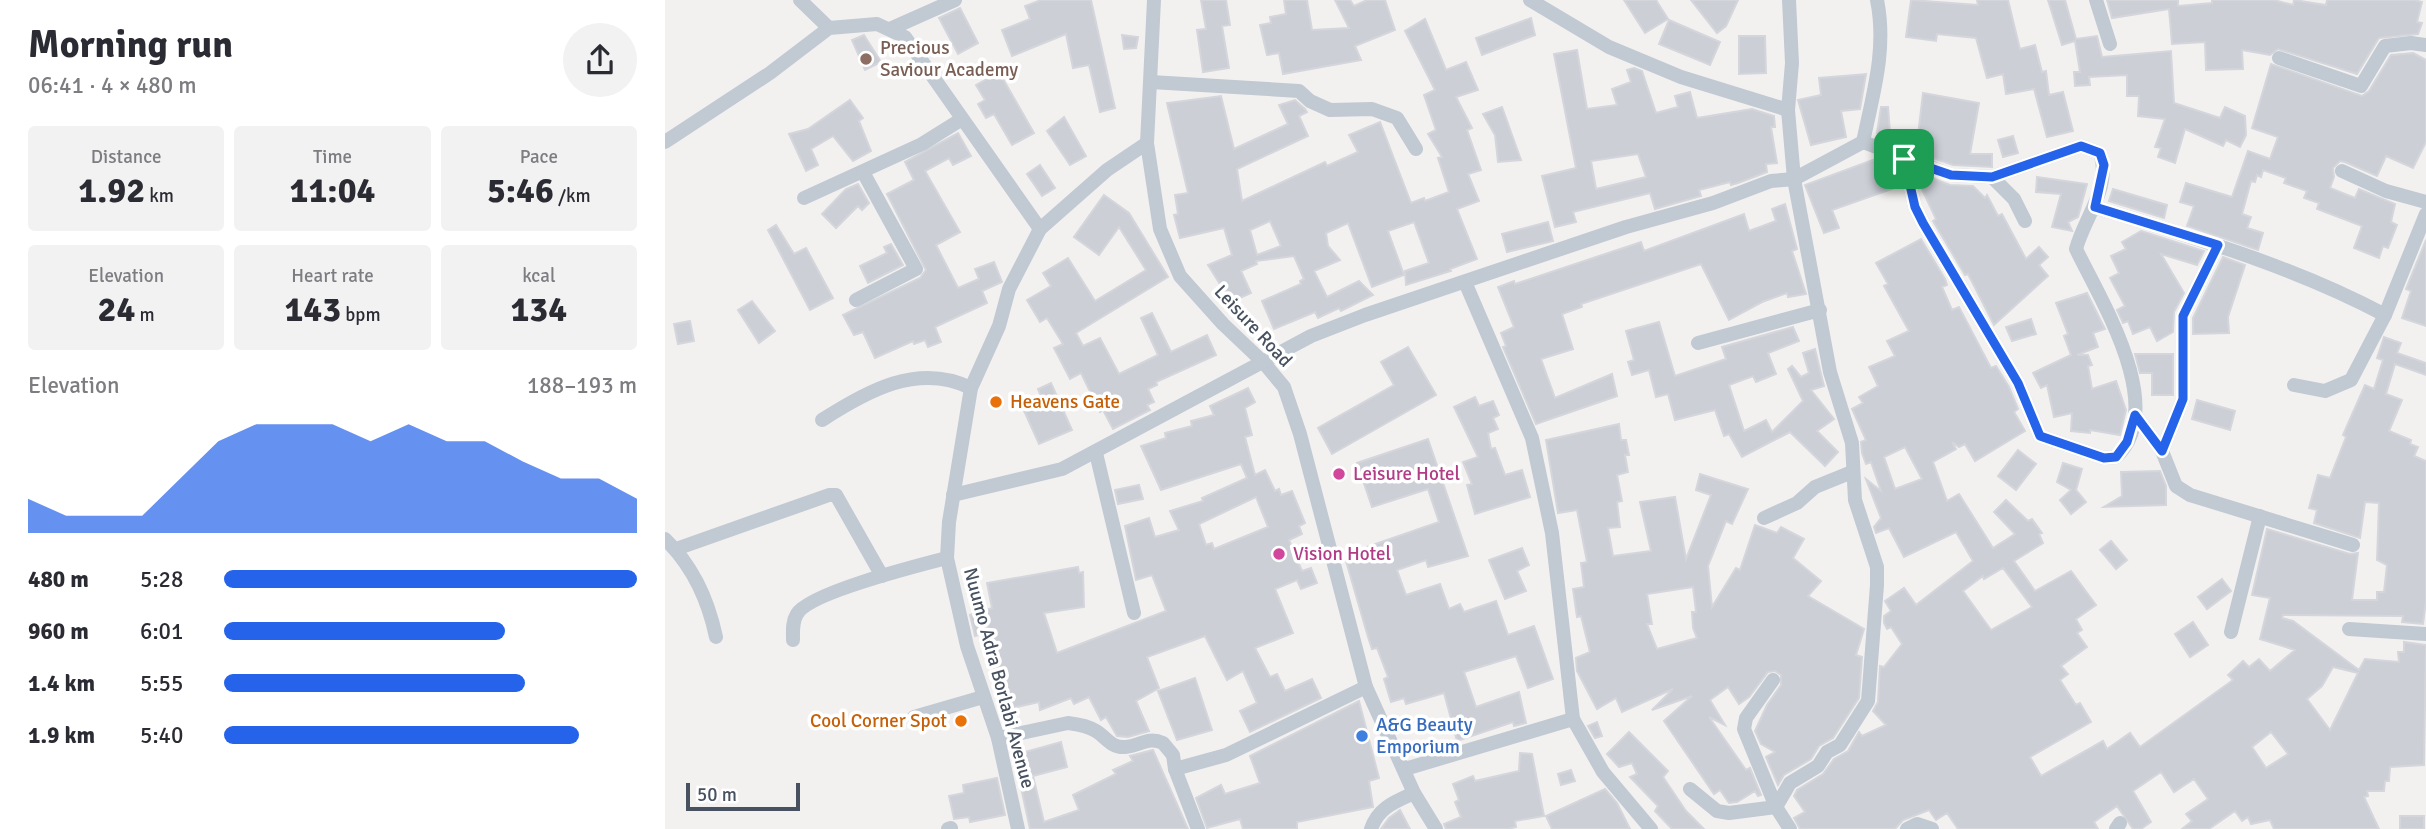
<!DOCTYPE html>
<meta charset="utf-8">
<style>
:root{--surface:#fff;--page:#f2f2f3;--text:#2b2b33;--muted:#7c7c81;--accent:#2563eb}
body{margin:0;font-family:Signika,sans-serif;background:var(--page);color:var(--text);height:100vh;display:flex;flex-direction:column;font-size:26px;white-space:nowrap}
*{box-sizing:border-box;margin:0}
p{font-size:23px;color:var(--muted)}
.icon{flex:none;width:38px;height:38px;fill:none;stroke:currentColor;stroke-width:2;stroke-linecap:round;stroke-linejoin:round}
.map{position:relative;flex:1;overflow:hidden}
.sheet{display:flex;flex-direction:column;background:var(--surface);width:665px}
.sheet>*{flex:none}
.scale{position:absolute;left:21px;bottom:18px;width:114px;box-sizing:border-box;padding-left:7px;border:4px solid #47515f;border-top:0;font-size:19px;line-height:24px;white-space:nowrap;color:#47515f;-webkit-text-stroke:5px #fff;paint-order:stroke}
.pin{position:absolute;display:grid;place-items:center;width:60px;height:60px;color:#fff;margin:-30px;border-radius:14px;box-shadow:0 4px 10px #0006}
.round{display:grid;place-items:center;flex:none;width:74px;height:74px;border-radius:37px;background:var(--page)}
.headline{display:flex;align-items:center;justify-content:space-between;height:119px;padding:0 28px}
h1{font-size:38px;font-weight:800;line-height:52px}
.metrics{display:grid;grid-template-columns:repeat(3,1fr);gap:10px;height:119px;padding:7px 28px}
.metrics div{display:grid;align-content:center;border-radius:7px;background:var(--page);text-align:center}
.metrics b{font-size:35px;font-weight:800}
.metrics small{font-size:19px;font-weight:400}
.metrics p{font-size:19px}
.chart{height:196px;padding:14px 28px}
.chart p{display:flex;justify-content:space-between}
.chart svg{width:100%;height:126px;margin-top:7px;fill:var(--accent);opacity:.7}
ul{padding:0 28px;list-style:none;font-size:23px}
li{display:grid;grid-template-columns:112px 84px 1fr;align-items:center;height:52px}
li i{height:18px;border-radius:9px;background:var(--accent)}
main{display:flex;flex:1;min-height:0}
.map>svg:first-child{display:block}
.building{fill:#cccfd6;stroke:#d4d6dc;stroke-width:2;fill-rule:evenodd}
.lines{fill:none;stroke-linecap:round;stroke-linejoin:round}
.street{stroke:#c1c9d3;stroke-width:14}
.route-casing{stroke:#fff;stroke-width:14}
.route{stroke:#2563eb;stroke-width:9}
.education-dot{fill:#8d6e63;stroke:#fff;stroke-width:2.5}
.food-dot{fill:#e8710a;stroke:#fff;stroke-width:2.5}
.hotel-dot{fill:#d1479c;stroke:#fff;stroke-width:2.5}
.shop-dot{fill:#3f7fe0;stroke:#fff;stroke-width:2.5}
.labels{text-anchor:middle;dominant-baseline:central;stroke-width:7;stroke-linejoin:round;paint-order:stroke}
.education-label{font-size:19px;fill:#785e54;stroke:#fff;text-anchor:start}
.street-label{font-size:19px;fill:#47515f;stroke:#fff}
.food-label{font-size:19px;fill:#c56008;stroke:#fff;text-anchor:start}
.hotel-label{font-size:19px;fill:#b23c85;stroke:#fff;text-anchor:start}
.shop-label{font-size:19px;fill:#366cbe;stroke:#fff;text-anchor:start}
</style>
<main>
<section class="sheet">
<div class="headline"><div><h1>Morning run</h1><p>06:41 · 4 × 480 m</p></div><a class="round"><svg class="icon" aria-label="share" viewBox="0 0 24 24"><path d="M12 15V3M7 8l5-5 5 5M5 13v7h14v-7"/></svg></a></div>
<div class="metrics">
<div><p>Distance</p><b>1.92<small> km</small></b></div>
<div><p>Time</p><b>11:04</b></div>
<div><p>Pace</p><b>5:46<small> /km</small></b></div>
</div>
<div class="metrics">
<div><p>Elevation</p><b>24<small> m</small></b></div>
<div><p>Heart rate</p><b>143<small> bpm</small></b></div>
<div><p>kcal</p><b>134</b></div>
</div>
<div class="chart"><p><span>Elevation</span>188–193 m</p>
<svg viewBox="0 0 160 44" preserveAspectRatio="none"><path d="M0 44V32L10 38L20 38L30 38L40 25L50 12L60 6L70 6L80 6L90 12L100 6L110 12L120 12L130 19L140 25L150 25L160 32V44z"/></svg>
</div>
<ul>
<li><b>480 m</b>5:28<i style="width:100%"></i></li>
<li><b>960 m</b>6:01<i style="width:68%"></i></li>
<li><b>1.4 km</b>5:55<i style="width:73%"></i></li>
<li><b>1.9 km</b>5:40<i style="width:86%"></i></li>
</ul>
</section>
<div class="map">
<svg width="1761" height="829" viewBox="0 0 1761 829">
<rect width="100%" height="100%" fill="#f3f1f0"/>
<g class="building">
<path d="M376,0H426L450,108L435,112L424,65L408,68L401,34L347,56L337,30L365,19L360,6Z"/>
<path d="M536,0H561L565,25L557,26L564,68L538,72L532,30L541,29Z"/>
<path d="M619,0H642L647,30L684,28L670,0H685L689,6L702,0H720L730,30L690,46L696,60L618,74L614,53L602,55L595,25L606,23L605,17L621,14Z"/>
<path d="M959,0H991L1003,19L980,33Z"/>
<path d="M1026,0H1073L1061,26L1052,33Z"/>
<path d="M1246,0L1313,5L1312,0H1343L1355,49L1370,45L1377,72L1381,71L1384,95L1398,92L1408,131L1382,137L1369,89L1341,94L1338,74L1322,78L1311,38L1272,34L1271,41L1241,37Z"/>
<path d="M1383,0H1400L1411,39L1432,36L1437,57L1506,51L1509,103L1555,118L1560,107L1580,116L1581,135L1575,147L1561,140L1558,146L1520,129L1510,163L1493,157L1496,148L1490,147L1500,119L1473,116L1474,96H1462V75L1424,77L1425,85L1410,86L1409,72H1415L1410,41L1397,45Z"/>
<path d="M1442,0H1513V6L1547,3V0H1609L1628,5L1629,0L1661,5L1662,0H1749L1757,2L1752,22L1757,23L1753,34L1714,38L1692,74L1613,49L1605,55L1577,50L1578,69L1541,70L1540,42L1507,44L1504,9L1447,18Z"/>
<path d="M295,8L313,43L293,54L274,18Z"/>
<path d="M866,18L870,35L817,55L811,38Z"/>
<path d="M760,19L781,70L801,62L813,90L791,97L807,128L802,130L816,170L803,174L814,201L792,209L812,259L785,269L786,271L741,285L740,271L764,263L749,222L723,231L739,275L707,287L683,223L661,233L663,246L675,260L649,271L662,297L694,281L708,295L676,311L674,308L653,318L650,312L609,329L597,301L636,284L635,281L639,279L629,256L591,261L592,264L576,271L586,293L566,302L543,265L567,255L559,228L515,238L509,215L513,214L510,195L523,193L502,103L556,96L569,149L623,124L614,105L630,100L640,109L642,112L634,116L643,136L572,169L577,201L660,162L662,166L693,152L684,135L715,122L746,203L759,198L760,201L784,192L773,158L777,157L763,134L771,130L759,95L770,90L740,31ZM605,221L616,246L592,255L585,230Z"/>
<path d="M1004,20L1055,42L1045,65L994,44Z"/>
<path d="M199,35L216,62L200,70L187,40Z"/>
<path d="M457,35L473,37L471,48L459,49Z"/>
<path d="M1074,36H1100L1101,73L1074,74Z"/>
<path d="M912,50L922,109L952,105L947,89L966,82L962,70L969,68L977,71L991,113L1013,107L1010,96L1025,92L1032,118L1087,109L1109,116L1110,127H1106L1112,163L1101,164L1102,172L1073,183L1066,185L1065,182L1034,190L1036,196L1032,197L990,209L985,193L908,212L911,222L890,227L877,176L911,168L889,54ZM973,154L981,177L931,189L926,161Z"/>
<path d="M1748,53L1761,60V142L1748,168L1721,156L1712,176L1680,162L1675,161L1668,168L1669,177L1665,188L1690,198L1694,189L1730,204L1726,222L1732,225L1723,248L1718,246L1714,258L1689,248L1697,226L1652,209L1654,203L1639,198L1642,191L1619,183L1621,178L1598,170L1596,177L1592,175L1590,182L1586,181L1577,214L1586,217L1582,228L1598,233L1593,250L1522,226L1529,206L1515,202L1521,183L1567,197L1583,151L1605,159L1613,137L1587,128L1606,64L1697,96L1704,91L1726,55Z"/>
<path d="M334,72L369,133L347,145L329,114L321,118L313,104L320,100L311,85Z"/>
<path d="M1201,74L1195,109L1176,111L1181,137L1146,145L1133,100L1156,95L1154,78Z"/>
<path d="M1258,93L1314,103L1305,154H1327V167L1288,165L1251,152Z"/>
<path d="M185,100L198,118L194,121L206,151L188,161L168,136L146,149L153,165L141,171L124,134L143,129Z"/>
<path d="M837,107L856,160L833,162L830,135L818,114Z"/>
<path d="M1216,107H1223L1225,132L1212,133Z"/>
<path d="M399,117L421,156L405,165L382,131Z"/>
<path d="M293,133L306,156L288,165L284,158L260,171L295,232L271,245L293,288L314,279L310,269L329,262L337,282L317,291L322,303L270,327L276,342L263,347L260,340L249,344L248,341L210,358L198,332L189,335L178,315L255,278L261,270L222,194L249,180L240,162Z"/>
<path d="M1348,136L1353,153L1338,157L1333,140Z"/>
<path d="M1213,158L1220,160L1225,173L1232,170L1235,186L1167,210L1174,228L1159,233L1140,185Z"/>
<path d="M375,165L390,188L377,196L362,174Z"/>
<path d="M1372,177L1422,184L1413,217L1403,222L1407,231L1387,227L1396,194L1371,192Z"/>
<path d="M1266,178L1285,185L1308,186L1320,198L1322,195L1333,216L1337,214L1361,259L1374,247L1383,257L1374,265L1383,276L1329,325L1303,274L1300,275L1268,221L1271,219L1254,183Z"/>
<path d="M193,184L204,203L197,210L193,206L171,228L157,214L181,189Z"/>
<path d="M1448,189L1502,205L1499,218L1444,201Z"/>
<path d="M439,195L464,213L503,277L411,333L418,346L435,338L454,374L493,355L476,318L487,313L506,352L542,335L551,355L491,382L492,385L483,389L489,402L482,405L485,410L448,429L438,410L435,412L416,373L405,379L389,348L398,344L382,318L375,322L362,300L386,286L378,273L403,258L430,301L481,270L454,227L434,255L409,237Z"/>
<path d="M1120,204L1132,249L1127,251L1141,294L1123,297L1122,293L1097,302L1064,320L1036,264L916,304L917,307L897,314L908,349L876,359L890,398L947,374L952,396L871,424L838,347L841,346L836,333L849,327L833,287L849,281L850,284L976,242L979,251L1079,214L1084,231L1111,221L1107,209Z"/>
<path d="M883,222L888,241L842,252L837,234Z"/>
<path d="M111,225L129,254L141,248L168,298L145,310L103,230Z"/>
<path d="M1476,231L1539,251L1532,265L1496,254L1519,293L1509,312L1508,332L1492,341L1485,327L1468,334L1463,321L1458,323L1452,310L1460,306L1445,278L1454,273L1446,256L1461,249L1457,242Z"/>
<path d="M1256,239L1280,279L1282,285L1277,287L1287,310L1294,307L1326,368L1331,366L1344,387L1353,409L1349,412L1360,431L1310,461L1300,444L1294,447L1287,442L1291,449L1268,462L1282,501L1294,494L1328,548L1350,534L1329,512L1341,500L1363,521L1367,519L1377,533L1374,534L1378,543L1349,561L1370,591L1406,571L1431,605L1411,619L1417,630L1412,633L1422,647L1396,666L1403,674L1395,680L1411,705L1415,703L1426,722L1365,757L1376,776L1438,741L1442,749L1465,733L1475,747L1568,680L1563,675L1578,661L1584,667L1594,659L1605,671L1630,650L1595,639L1605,598L1587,595L1602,529L1685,554L1693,553L1687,600H1712V592H1719L1722,565L1712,560L1714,503L1700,502L1695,538L1649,523L1652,510L1644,508L1653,475L1665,478L1681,437L1678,435L1700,385L1709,389L1718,360L1712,358L1719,337L1736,343L1732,353L1761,363V375L1730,364L1721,394L1737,400L1724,431L1746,440L1745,444L1753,447L1749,456L1761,461V601L1758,624L1737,622L1738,616L1618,615L1617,618L1628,621L1694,670L1700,659L1734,662L1733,652H1739V642L1761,645L1759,765L1725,767L1724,781H1720L1719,791H1702L1703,796L1699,797L1714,829H1609L1605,820L1586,824L1583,817L1577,821L1570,811L1544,829H1517L1527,821L1521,814L1543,799L1529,779L1509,792L1496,772L1468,791L1486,822L1476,829H1468L1452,806L1429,822L1433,829H1293L1282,813L1271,820L1264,810L1238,820L1230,829H1135L1129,818L1140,812L1129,796L1132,790L1158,774L1169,759L1183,751L1194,732L1197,736L1221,725L1208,711L1213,702L1215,666L1219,667L1237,644L1226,627L1222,629L1219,623V616L1226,611L1220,601L1239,588L1251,605L1308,561L1291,532L1239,557L1224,528L1211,533L1209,527L1216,518L1201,479L1216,491L1206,462L1201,464L1197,453L1196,442L1201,440L1187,409L1198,403L1194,397L1213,386L1204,367L1230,356L1222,341L1244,331L1219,286L1223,284L1211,263ZM1240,447L1257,479L1230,489L1219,457ZM1338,568L1367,607L1326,630L1298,591L1318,576L1319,579ZM1668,667L1693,673L1665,730L1642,699L1657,686ZM1606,732L1623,754L1601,768L1587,747Z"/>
<path d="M1761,240V326L1737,318L1746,291L1741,289Z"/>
<path d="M226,244L238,265L203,283L195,266L222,253L219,247Z"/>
<path d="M1558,257L1580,265L1563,317L1564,333L1528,334V318Z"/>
<path d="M1422,293L1440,329L1428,333L1433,347L1412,355H1423L1427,365L1423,366L1427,389L1451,381L1461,410L1455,435L1425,430V433L1406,431L1407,413L1389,417L1382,385L1376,388L1368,373L1406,355L1399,336L1403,334L1391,303Z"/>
<path d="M87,301L110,331L94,343L73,310Z"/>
<path d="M1366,319L1371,334L1347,341L1341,327Z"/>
<path d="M25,321L29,341L13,344L9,324Z"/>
<path d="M994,322L1010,376L1061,359L1057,347L1128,327L1134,341L1103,353L1111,374L1091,382L1088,376L1064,385L1079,431L1101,420L1107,432L1138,401L1123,369L1127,366L1136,377L1144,373L1138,353L1150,349L1159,386L1146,390L1169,419L1152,431L1173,452L1160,466L1125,432L1077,457L1064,434L1059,436L1050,410L1010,420L1003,394L991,397L984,370L967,375L963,362L969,360L961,331Z"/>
<path d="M743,347L771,395L667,454L653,428L729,385L716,362Z"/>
<path d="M1470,354H1508V395H1487V373H1475Z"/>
<path d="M386,383L407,430L374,444L356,404L376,396L373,389Z"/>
<path d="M583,388L590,402L580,408L587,435L580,437L590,475L600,470L610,491L614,489L616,495L627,491L640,523L634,526L637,534L624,540L637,571L646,568L652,583L636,589L632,580L610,589L628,633L590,648L605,677L612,674L620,691L647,679L656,698L585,732L575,711L592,703L578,671L562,680L540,636L482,657L494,688L471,701L484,731L463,737L452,736L441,717L436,720L424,697L409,704L406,698L375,710L374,702L338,710L317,634L310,636L305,615L327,608L322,583L413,567L414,573L418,572L419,607L379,613L392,653L501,611L487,575L471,580L460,526L484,518L490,537L514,530L505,511L538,501L537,498L582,478L576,464L496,490L476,446L501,438L500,433L527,426L526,421L549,415L545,406ZM591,497L603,527L549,549L547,543L541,545L534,524Z"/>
<path d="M810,397L814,406L828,401L834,415L828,418L833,429L823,433L826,449L830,448L840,475L857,470L865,497L810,514L802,485L807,484L798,462L813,457L789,407Z"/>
<path d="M1532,400L1570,411L1565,430L1527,419Z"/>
<path d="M954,424L956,440H961L964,455H960L963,472L952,475L957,501L952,502L955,527L943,528L948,556L986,551L975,502L1010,497L1021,559L1046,495L1031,490L1035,474L1083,489L1067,524L1061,521L1043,566L1047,607L1071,568L1075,570L1090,525L1112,533L1116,527L1139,539L1128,558L1156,581L1143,596L1199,629L1191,655L1197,657L1194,698L1168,738L1154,746L1146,759L1119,775L1113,785L1101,757L1110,752L1096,744L1090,731L1102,705L1116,685V675L1110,671L1103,672L1084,697L1074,704L1063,687L1045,700L1060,725L1044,717L1081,770L1085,768L1096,795L1093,796L1090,791L1072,802L1064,803L1055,790L1049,794L999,721L1027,696L987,710L1008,689L957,712L951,698L932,709L912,671L911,658L925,652L916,616L912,617L908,589L919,587L916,563L922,562L912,510L893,513L881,440ZM1028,587L1031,612H1027L1028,628L1032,638L992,649L982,624H987L982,594Z"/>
<path d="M763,439L803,556L763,567L761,560L732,570L741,595L775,584L784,609L795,604L799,612L831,601L843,635L869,626L888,679L863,688L851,656L799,672L811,707L854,692L861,723L849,726L848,722L792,741L779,693L741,704L739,698L726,702L719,679L723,677L712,648L707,649L703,637L681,561L704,555L702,547L774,522L763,489L707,507L692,463Z"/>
<path d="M1353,450L1371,464L1351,490L1333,476Z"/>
<path d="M1398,463L1417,469L1411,490L1421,502L1406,514L1395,500L1406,490L1392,482Z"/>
<path d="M1495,471L1501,486V505L1439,507L1457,496L1456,472Z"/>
<path d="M474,485L478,499L453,504L450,490Z"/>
<path d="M1446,541L1462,560L1451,569L1435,550Z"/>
<path d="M857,548L864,565L852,571L861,591L840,599L824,560Z"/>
<path d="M1557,579L1566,591L1542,609L1533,597Z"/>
<path d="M1528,622L1543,645L1525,657L1510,634Z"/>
<path d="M530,678L547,730L512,740L493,691Z"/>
<path d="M694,701L714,778L704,781L708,807L632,822V829H578L575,819L542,828L531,798L556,785L560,794L595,783L585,756Z"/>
<path d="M932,722L937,736L930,738L923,726Z"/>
<path d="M964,732L1003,771L998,777L1021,811L1039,829H1007L990,811L993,806L965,777L972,774L967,763L954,767L942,754Z"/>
<path d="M396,742L402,767L368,776L379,822L414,810L408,795L451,774L448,770L468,761L465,756L488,750L523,829H365L349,755Z"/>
<path d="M855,753L867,754L879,816L850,821L851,827L843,829H781L779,824L796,817L790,802L794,800L788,784L808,776L810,781L854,771Z"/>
<path d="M906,770L910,781L896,785L893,774Z"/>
<path d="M332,778L340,815L305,822L304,817L289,819L284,796L299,793L298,785Z"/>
<path d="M940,789L952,803L965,829H887L881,816Z"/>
<path d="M735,810L745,829H716L724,818Z"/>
<rect x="1735" y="816" width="24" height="13"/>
</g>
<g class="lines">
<g class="street">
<path d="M135,0L164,28"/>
<path d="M489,0L482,143L495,229L515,276L558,324L599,363L619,387L635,434L701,687L749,793L771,829"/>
<path d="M865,0L944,47L1016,77L1123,110"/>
<path d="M1124,0L1127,63L1123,110L1129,179L1165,372L1187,443L1190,500L1212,567V585L1203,701L1175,745L1162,752L1153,766L1125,783L1111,807L1125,829"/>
<path d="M1431,0L1445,44"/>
<path d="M225,29L290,0"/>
<path d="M1614,58L1696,86L1720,46L1746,43L1761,45"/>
<path d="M486,82L634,91L645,101L665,110L707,109L732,118L751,149"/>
<path d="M0,142L105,73L164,28L212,24L240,37L375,229"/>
<path d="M1198,142L1286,175L1327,177L1416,146L1435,153C1447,187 1419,218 1411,249C1435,299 1504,408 1451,457L1439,458L1375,436L1353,383L1258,223L1250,207L1239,159"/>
<path d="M1198,142C1208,94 1222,49 1212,0"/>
<path d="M1677,171L1721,191L1761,202"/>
<path d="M1327,177L1349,199L1360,221"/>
<path d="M139,198L257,144L297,119"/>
<path d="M1430,207C1530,238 1628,266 1720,315L1761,214"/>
<path d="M1553,245L1518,316V399L1497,451L1511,486L1525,495L1688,545"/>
<path d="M800,282L867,438L887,533L908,719L938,772L986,829"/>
<path d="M191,300L251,269L198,172"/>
<path d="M1033,343L1155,310"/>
<path d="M1629,385L1660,391L1686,380L1720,315"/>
<path d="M1470,415L1497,451"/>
<path d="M157,420C202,391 253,362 306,388"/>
<path d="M431,453L469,613"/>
<path d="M288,495L397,469L646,336L700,315L961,227L1048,203L1106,181L1129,179L1198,142"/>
<path d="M1099,518L1132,503L1150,487L1187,472"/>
<path d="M0,539C28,566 43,599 51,637"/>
<path d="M11,549L164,495H171L217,576"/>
<path d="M1684,629L1761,634"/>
<path d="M1566,632L1595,516"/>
<path d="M128,640C128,631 127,622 132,614C144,593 255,565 282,558"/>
<path d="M249,717L318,697"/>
<path d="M333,738L403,723C412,724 423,726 431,731C441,737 446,748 460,747C475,746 483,736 498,743L508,755L510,769L561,755L701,687"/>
<path d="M510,769L533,829"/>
<path d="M740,769L908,719"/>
<path d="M1025,789L1052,811L1064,813L1111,807L1079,729L1081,718L1108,680"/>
<path d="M283,829L286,828"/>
<path d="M353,829L333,738L302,646L282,558L284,522L306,388L334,326L344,289L375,229L442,170L482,143"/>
<path d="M706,829C713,808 729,802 749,793"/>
<path d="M1242,829L1252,824L1267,829"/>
<path d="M1451,829L1455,823"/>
</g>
</g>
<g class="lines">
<g class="route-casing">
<path id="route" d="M1416,146L1435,153L1439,165L1430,207L1553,245L1518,316V399L1497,451L1470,415L1462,442L1451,457L1439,458L1375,436L1353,383L1258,223L1250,207L1239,159L1286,175L1327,177Z"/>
</g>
<use href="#route" class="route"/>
</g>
<circle class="education-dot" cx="201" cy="59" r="7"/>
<g class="food-dot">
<circle cx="331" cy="402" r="7"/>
<circle cx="296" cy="721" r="7"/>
</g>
<g class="hotel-dot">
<circle cx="674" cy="474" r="7"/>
<circle cx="614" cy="554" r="7"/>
</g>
<circle class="shop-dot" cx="697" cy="736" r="7"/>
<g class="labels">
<g class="education-label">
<text x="215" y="48">Precious<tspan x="215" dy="22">Saviour Academy</tspan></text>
</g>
<g class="street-label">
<text transform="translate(588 326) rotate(47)">Leisure Road</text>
<text transform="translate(334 678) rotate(75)">Nuumo Adra Borlabi Avenue</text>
</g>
<g class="food-label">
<text x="345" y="402">Heavens Gate</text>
<text x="282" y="721" text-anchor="end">Cool Corner Spot</text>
</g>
<g class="hotel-label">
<text x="688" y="474">Leisure Hotel</text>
<text x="628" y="554">Vision Hotel</text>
</g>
<g class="shop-label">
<text x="711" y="725">A&amp;G Beauty<tspan x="711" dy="22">Emporium</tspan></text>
</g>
</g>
</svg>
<div class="scale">50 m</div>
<div class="pin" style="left:1239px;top:159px;background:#1e9e55"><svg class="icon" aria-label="arrive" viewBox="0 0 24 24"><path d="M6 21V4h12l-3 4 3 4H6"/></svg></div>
</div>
</main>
